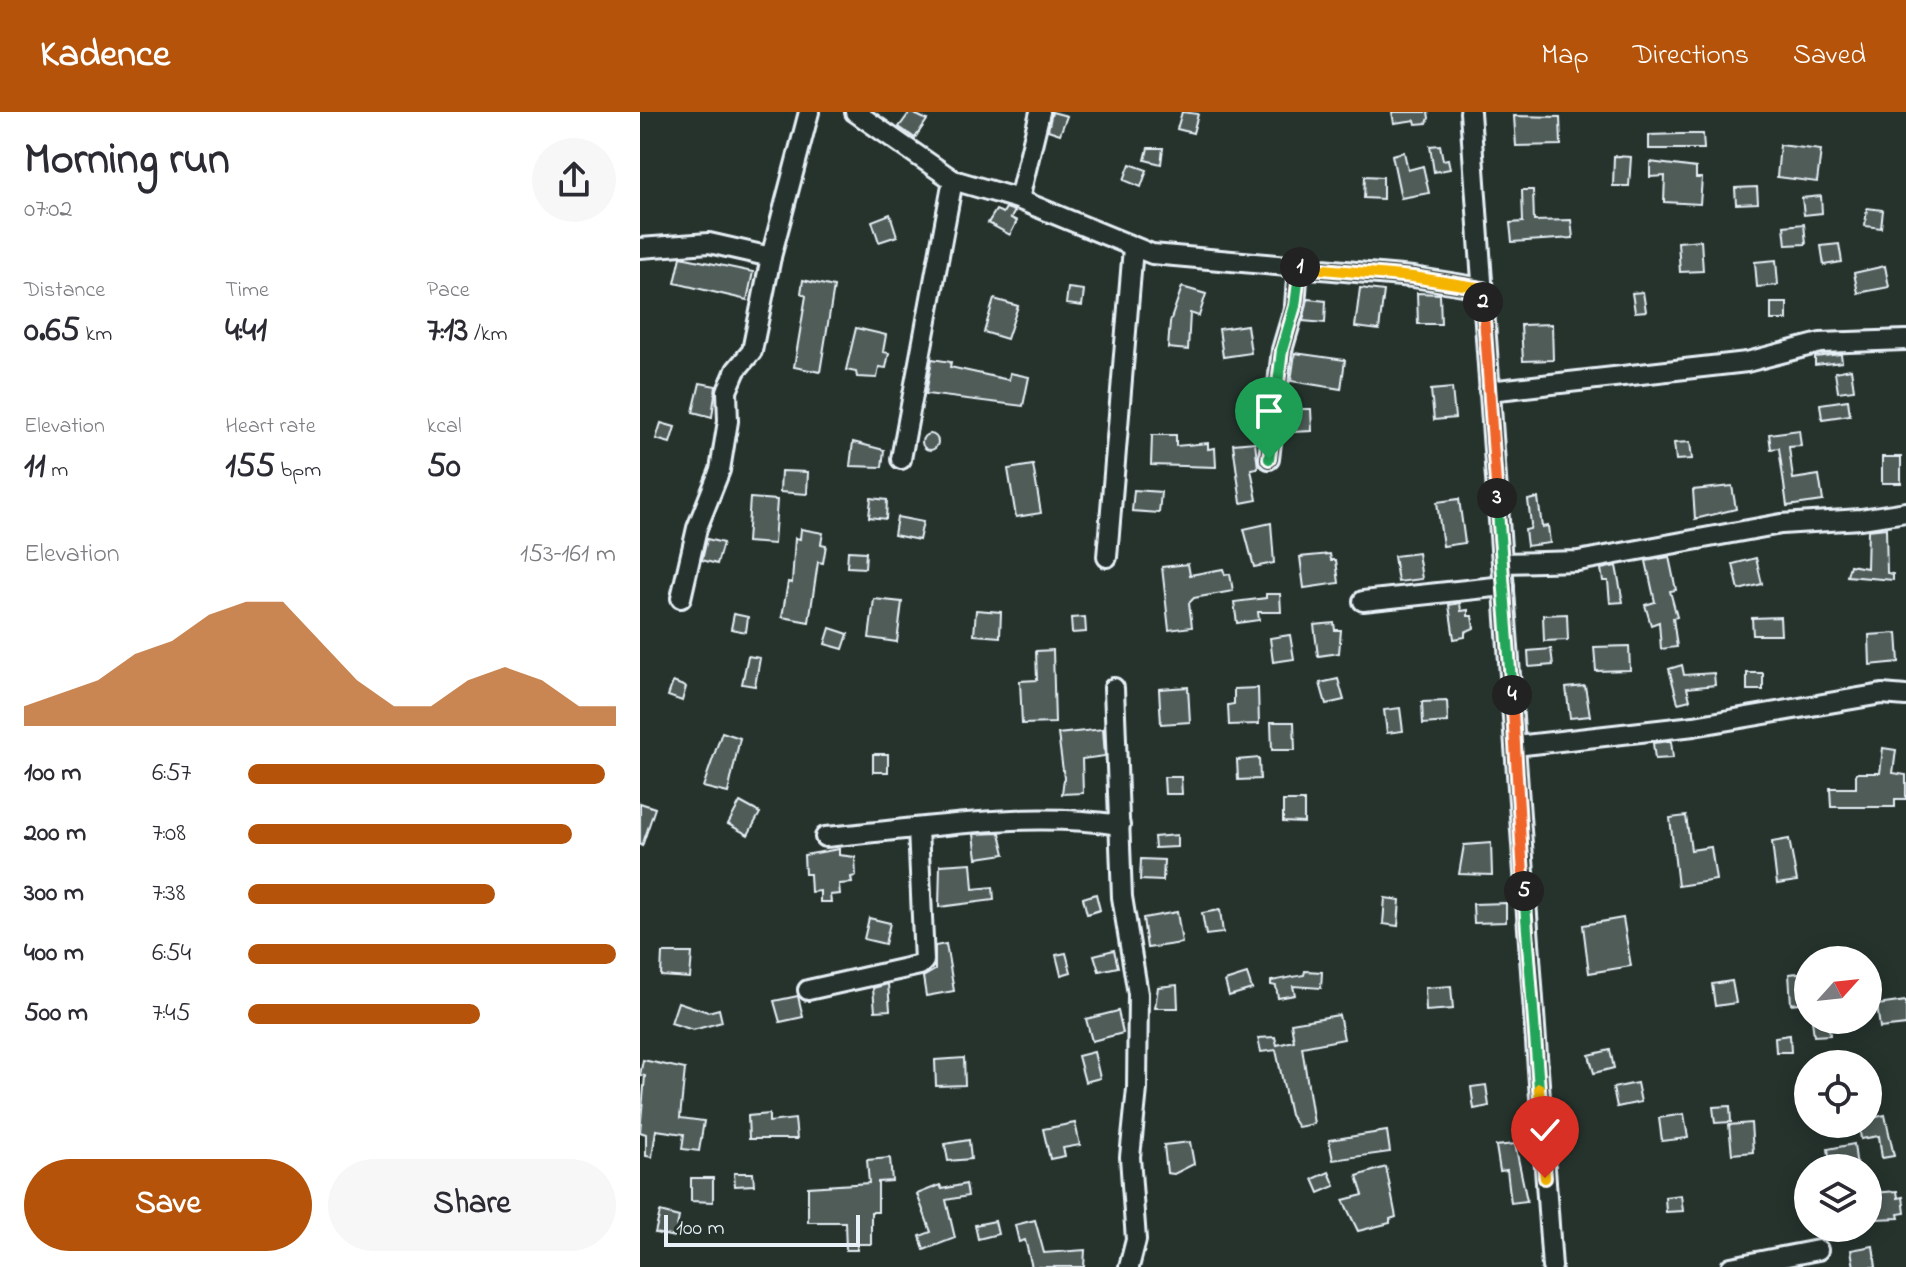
<!DOCTYPE html>
<meta charset="utf-8">
<style>
:root{--surface:#fff;--page:#f7f7f7;--text:#2b2b33;--muted:#7c7c81;--accent:#b45309}
body{margin:0;font-family:"Indie Flower",sans-serif;background:var(--page);color:var(--text);height:100vh;display:flex;flex-direction:column;font-size:30px;white-space:nowrap}
*{box-sizing:border-box;margin:0}
p{font-size:26px;color:var(--muted)}
.icon{flex:none;width:44px;height:44px;fill:none;stroke:currentColor;stroke-width:2;stroke-linecap:round;stroke-linejoin:round}
.map{position:relative;flex:1;overflow:hidden}
.sheet{display:flex;flex-direction:column;background:var(--surface);width:640px}
.sheet>*{flex:none}
.needle{width:52px;rotate:63deg}
.tools{position:absolute;left:1154px;top:834px;display:grid;gap:16px}
.tools a{display:grid;place-items:center;width:88px;height:88px;border-radius:50%;background:var(--surface);box-shadow:0 4px 20px #0003;font-size:40px}
.scale{position:absolute;left:24px;bottom:20px;width:196px;box-sizing:border-box;padding-left:8px;border:4px solid #e8f1f8;border-top:0;font-size:22px;line-height:28px;white-space:nowrap;color:#e8f1f8;-webkit-text-stroke:6px #26332d;paint-order:stroke}
.pin{position:absolute;display:grid;place-items:center;width:68px;height:68px;color:#fff;margin:-82px -34px;border-radius:50% 50% 50% 0;rotate:-45deg;box-shadow:0 0 8px #0007}
.pin .icon{rotate:45deg}
.km{position:absolute;width:40px;height:40px;margin:-20px;border-radius:50%;background:#222;color:#fff;font-size:22px;line-height:40px;text-align:center}
.round{display:grid;place-items:center;flex:none;width:84px;height:84px;border-radius:42px;background:var(--page)}
.summary{display:flex;align-items:center;justify-content:space-between;height:136px;padding:0 24px}
h1{font-size:44px;font-weight:800;line-height:60px}
.figures{display:grid;grid-template-columns:repeat(3,1fr);gap:12px;height:136px;padding:8px 24px}
.figures div{display:grid;align-content:center}
.figures b{font-size:34px;font-weight:800}
.figures small{font-size:22px;font-weight:400}
.figures p{font-size:22px}
.chart{height:224px;padding:16px 24px}
.chart p{display:flex;justify-content:space-between}
.chart svg{width:100%;height:144px;margin-top:8px;fill:var(--accent);opacity:.7}
.primary-button{display:flex;gap:16px;margin-top:auto;padding:16px 24px}
.primary-button a{flex:1;height:92px;border-radius:48px;background:var(--accent);color:#fff;font-size:32px;font-weight:800;line-height:92px;text-align:center}
.primary-button a+a{background:var(--page);color:var(--text)}
ul{padding:0 24px;list-style:none;font-size:26px}
li{display:grid;grid-template-columns:128px 96px 1fr;align-items:center;height:60px}
li i{height:20px;border-radius:10px;background:var(--accent)}
header{display:flex;align-items:center;gap:48px;box-sizing:border-box;height:112px;padding:0 40px;background:var(--accent);color:#fff}
header strong{font-size:38px}
nav{display:flex;gap:44px;margin-inline-start:auto;font-size:28px}
main{display:flex;flex:1;min-height:0}
.map>svg:first-child{display:block}
.building{fill:#505c59;stroke:#e8f1f8;stroke-width:2}
.lines{fill:none;stroke-linecap:round;stroke-linejoin:round}
.minor-casing{stroke:#e8f1f8;stroke-width:24}
.minor{stroke:#26332d;stroke-width:18}
.split-1-casing{stroke:#fff;stroke-width:16}
.split-2-casing{stroke:#fff;stroke-width:16}
.split-3-casing{stroke:#fff;stroke-width:16}
.split-4-casing{stroke:#fff;stroke-width:16}
.split-5-casing{stroke:#fff;stroke-width:16}
.split-6-casing{stroke:#fff;stroke-width:16}
.split-7-casing{stroke:#fff;stroke-width:16}
.split-1{stroke:#22a559;stroke-width:10}
.split-2{stroke:#f5b400;stroke-width:10}
.split-3{stroke:#f0652b;stroke-width:10}
.split-4{stroke:#22a559;stroke-width:10}
.split-5{stroke:#f0652b;stroke-width:10}
.split-6{stroke:#22a559;stroke-width:10}
.split-7{stroke:#f5b400;stroke-width:10}
</style>
<header>
<strong>Kadence</strong>
<nav><a>Map</a><a>Directions</a><a>Saved</a></nav>
</header>
<main>
<section class="sheet">
<div class="summary"><div><h1>Morning run</h1><p>07:02</p></div><a class="round"><svg class="icon" aria-label="share" viewBox="0 0 24 24"><path d="M12 15V3M7 8l5-5 5 5M5 13v7h14v-7"/></svg></a></div>
<div class="figures">
<div><p>Distance</p><b>0.65<small> km</small></b></div>
<div><p>Time</p><b>4:41</b></div>
<div><p>Pace</p><b>7:13<small> /km</small></b></div>
</div>
<div class="figures">
<div><p>Elevation</p><b>11<small> m</small></b></div>
<div><p>Heart rate</p><b>155<small> bpm</small></b></div>
<div><p>kcal</p><b>50</b></div>
</div>
<div class="chart"><p><span>Elevation</span>153–161 m</p>
<svg viewBox="0 0 160 44" preserveAspectRatio="none"><path d="M0 44V38L10 34L20 30L30 22L40 18L50 10L60 6L70 6L80 18L90 30L100 38L110 38L120 30L130 26L140 30L150 38L160 38V44z"/></svg>
</div>
<ul>
<li><b>100 m</b>6:57<i style="width:97%"></i></li>
<li><b>200 m</b>7:08<i style="width:88%"></i></li>
<li><b>300 m</b>7:38<i style="width:67%"></i></li>
<li><b>400 m</b>6:54<i style="width:100%"></i></li>
<li><b>500 m</b>7:45<i style="width:63%"></i></li>
</ul>
<div class="primary-button"><a>Save</a><a>Share</a></div>
</section>
<div class="map">
<svg width="1266" height="1155" viewBox="0 0 1266 1155">
<rect width="100%" height="100%" fill="#26332d"/>
<filter id="ink" filterUnits="userSpaceOnUse"><feTurbulence type="fractalNoise" baseFrequency=".0125" numOctaves="2"/><feDisplacementMap in="SourceGraphic" scale="16" xChannelSelector="R" yChannelSelector="G"/><feConvolveMatrix kernelMatrix="1 2 1 2 8 2 1 2 1" color-interpolation-filters="sRGB"/></filter>
<g filter="url(#ink)">
<g class="building">
<path d="M270,0L287,8L275,26L259,15Z"/>
<path d="M412,0L427,4L420,22L408,18Z"/>
<path d="M542,0L558,2L553,21L537,17Z"/>
<path d="M752,0H788L789,6L787,11L776,12L775,8L754,11Z"/>
<path d="M874,4L920,5L921,33L876,34Z"/>
<path d="M1041,22H1063L1064,37H1009V23Z"/>
<path d="M800,33L803,48L808,47L810,57L794,60L790,34Z"/>
<path d="M1140,33L1181,38L1177,70L1137,65Z"/>
<path d="M508,36H523L521,52L505,48Z"/>
<path d="M764,40L768,58L783,54L789,81L761,86L752,43Z"/>
<path d="M974,44L991,45L989,74H973Z"/>
<path d="M1010,50L1056,56V66H1062L1060,92L1024,90L1025,64L1010,65Z"/>
<path d="M490,52L507,58L501,75L484,68Z"/>
<path d="M725,64L743,65V87L724,86Z"/>
<path d="M1117,75L1118,91L1096,92L1095,76Z"/>
<path d="M882,78H893L894,109L931,108L933,126L872,130L870,111L883,110Z"/>
<path d="M1181,84L1182,101L1164,103L1162,86Z"/>
<path d="M366,96L375,99L371,106L377,109L370,123L348,111L356,98L363,101Z"/>
<path d="M1227,96L1243,98L1241,116L1225,114Z"/>
<path d="M250,102L257,124L239,130L232,109Z"/>
<path d="M1164,112L1166,132L1146,133L1144,114Z"/>
<path d="M1061,128L1063,159L1040,160L1038,130Z"/>
<path d="M1199,132L1202,150L1184,153L1181,134Z"/>
<path d="M41,145L113,160L107,188L35,171Z"/>
<path d="M1136,148L1138,173L1117,175L1115,150Z"/>
<path d="M1245,154L1249,175L1218,181L1214,161Z"/>
<path d="M163,168L194,175L180,260L154,255L166,184L161,181Z"/>
<path d="M542,175L566,182L559,204L550,201L548,238L528,236L530,210Z"/>
<path d="M428,176L444,178L442,194L426,192Z"/>
<path d="M720,176L744,179L739,218L715,215Z"/>
<path d="M1003,180L1006,199L995,200L992,181Z"/>
<path d="M777,181L800,182L801,212H778Z"/>
<path d="M354,187L378,194L367,227L344,220Z"/>
<path d="M668,187L686,189L685,211L663,209Z"/>
<rect x="1131" y="191" width="16" height="17"/>
<path d="M912,212L913,248L883,249L881,213Z"/>
<path d="M607,213L611,241L583,245L579,217Z"/>
<path d="M216,216L246,223L243,240L249,241L246,256L239,255L237,266L217,265L216,260L206,258Z"/>
<path d="M655,241L705,248L701,277L651,269Z"/>
<path d="M1201,242L1202,250L1175,253V245Z"/>
<path d="M292,247L311,250L310,255L369,268L370,261L389,265L383,294L286,282Z"/>
<path d="M1211,257L1214,278L1198,280L1195,260Z"/>
<path d="M60,271L76,274L72,305L53,300Z"/>
<path d="M812,276L815,306L794,308L791,278Z"/>
<path d="M1208,288L1210,303L1182,307L1180,292Z"/>
<path d="M651,297H671L672,319L652,320Z"/>
<path d="M21,311L35,315L30,331L16,327Z"/>
<path d="M1159,318L1161,334L1149,335L1153,367L1179,363L1183,389L1147,394L1139,336L1131,337L1129,322Z"/>
<circle cx="290" cy="330" r="8"/>
<path d="M512,323H536V334L568,331V337L575,336L576,355L511,353Z"/>
<path d="M213,330L244,338L242,355L210,354Z"/>
<path d="M615,330L618,356L611,357L617,388L601,391L593,332Z"/>
<path d="M1050,330L1052,347L1036,348L1034,331Z"/>
<rect x="1242" y="345" width="19" height="26"/>
<path d="M393,353L401,401L376,405L368,357Z"/>
<path d="M141,359L168,360L167,382L140,380Z"/>
<path d="M1092,374L1096,397L1055,407L1053,378Z"/>
<path d="M494,378L521,380L519,401L492,399Z"/>
<path d="M110,386L137,388L134,432L107,430Z"/>
<path d="M231,386L247,388L246,407L229,405Z"/>
<path d="M898,386L902,415L908,414L910,431L887,434L885,418L890,417L891,412L888,388Z"/>
<path d="M819,387L825,431L803,434L797,390Z"/>
<path d="M257,405L283,410L279,428L254,423Z"/>
<path d="M631,411L634,451L614,455L604,417Z"/>
<path d="M1246,416L1247,461L1253,462V468L1207,464L1210,453L1227,456L1228,418Z"/>
<path d="M161,417L183,421L181,432L186,433L183,451L178,450L169,510L142,505L148,470L152,471L155,426L160,427Z"/>
<path d="M67,427L83,431L77,452L62,448Z"/>
<path d="M208,439L226,440L225,456L207,455Z"/>
<path d="M778,441L782,467L758,470L754,444Z"/>
<path d="M690,442L691,448H696L699,471L664,476L660,445Z"/>
<path d="M1029,445L1036,478L1030,479L1037,505L1033,506L1037,535L1021,537L1019,510L1011,513L1005,493L1015,490L1006,449Z"/>
<path d="M1116,446L1122,472L1099,478L1093,452Z"/>
<path d="M548,452L550,463L583,457L585,463L590,462L593,479L554,486L549,491L552,515L529,518L522,455Z"/>
<path d="M976,454L983,490L970,491L968,469H963L961,457Z"/>
<path d="M626,482H640L641,500H618L619,508L597,511L594,490L626,486Z"/>
<path d="M234,487L262,490L257,530L229,526Z"/>
<path d="M820,491L821,499L828,498V504H832L834,516L825,520V525L814,527L809,493Z"/>
<path d="M336,498L361,500L360,525L334,523Z"/>
<path d="M94,502L108,505L106,520L91,517Z"/>
<path d="M927,502L928,528L904,529L903,503Z"/>
<path d="M445,505L446,520L432,521L431,506Z"/>
<path d="M1140,505L1141,523H1113L1112,506Z"/>
<path d="M694,511L695,518H701L699,541L678,544L674,513Z"/>
<path d="M190,516L208,522L203,537L185,532Z"/>
<path d="M1257,521L1259,550L1230,553L1229,523Z"/>
<path d="M650,523L654,547L633,550L630,526Z"/>
<path d="M989,534L990,558L956,559L954,535Z"/>
<path d="M911,537L913,553L889,555L888,539Z"/>
<path d="M413,538L415,611L382,612L380,569L397,568L396,539Z"/>
<path d="M108,544L120,546L115,574L102,572Z"/>
<path d="M1042,553L1044,563L1074,561L1075,573L1047,576L1050,588L1038,591L1029,557Z"/>
<rect x="1107" y="561" width="16" height="17"/>
<path d="M698,567L704,588L686,592L680,571Z"/>
<path d="M33,570L46,575L42,589L28,584Z"/>
<path d="M945,574L950,604L930,606L926,576Z"/>
<path d="M548,575L550,610L521,612L519,577Z"/>
<path d="M618,576L619,612L589,613L588,593L594,592V577Z"/>
<path d="M807,589L808,610L783,612L782,590Z"/>
<path d="M760,596L763,619L747,621L744,598Z"/>
<path d="M631,610H654L655,638H632Z"/>
<path d="M463,617L465,644L442,647L443,681L422,682L424,666L418,622Z"/>
<path d="M82,620L100,626L88,681L63,675Z"/>
<path d="M1031,629L1033,646L1015,647L1013,631Z"/>
<path d="M1243,636L1256,638L1253,661L1266,663V687H1255V695H1191L1190,676H1216V661H1240Z"/>
<rect x="233" y="642" width="15" height="18"/>
<path d="M619,646L620,667L598,668L597,648Z"/>
<path d="M524,665H541L542,682H525Z"/>
<path d="M643,689H664V711L643,710Z"/>
<path d="M100,690L120,701L108,723L88,712Z"/>
<path d="M0,691L15,696L2,734L0,733Z"/>
<path d="M1046,704L1051,738L1071,735L1076,768L1038,774L1030,706Z"/>
<path d="M360,721L365,742L337,746L334,722Z"/>
<path d="M537,723V735L515,736L514,725Z"/>
<path d="M1149,727L1157,769L1137,772L1132,730Z"/>
<path d="M851,731L852,763L819,762L824,733Z"/>
<path d="M199,737V743L215,745L216,764L211,765L212,771L199,772L200,782L190,783L191,790H180V779L171,780L170,762H165L164,743Z"/>
<path d="M501,747L524,748L523,769L500,768Z"/>
<path d="M331,751L333,777L353,775L354,788L299,795L300,753Z"/>
<path d="M456,782L460,798L447,802L443,786Z"/>
<path d="M745,786L760,788L758,814L743,812Z"/>
<path d="M866,791V810L834,811L833,792Z"/>
<path d="M580,798L583,821L566,823L562,801Z"/>
<path d="M537,800L542,831L507,836L503,806Z"/>
<path d="M229,806L250,811L245,832L224,827Z"/>
<path d="M983,806L991,854L949,861L943,813Z"/>
<path d="M306,832L314,879L286,884L283,865L295,858V834Z"/>
<path d="M474,838L478,855L459,859L454,843Z"/>
<path d="M22,841H52L50,866L21,864Z"/>
<path d="M426,841L431,860L421,863L416,843Z"/>
<path d="M665,859L682,860L681,876L653,874L655,883L638,886L636,874L631,873V869L664,863Z"/>
<path d="M1168,860V890L1151,892L1149,862Z"/>
<path d="M607,862L612,877L589,884L585,869Z"/>
<path d="M1092,869L1096,891L1075,894L1072,872Z"/>
<path d="M248,872L250,898L235,899L233,876Z"/>
<path d="M537,873L538,896H515L518,875Z"/>
<path d="M811,874L813,897L786,899L785,876Z"/>
<path d="M158,884L163,905L140,910L134,889Z"/>
<path d="M1266,889V913L1240,916L1237,893Z"/>
<path d="M38,890L68,900L79,897L82,910L53,918L31,911Z"/>
<path d="M478,899L483,921L452,929L446,907Z"/>
<path d="M699,903L704,927L662,935L674,1012L658,1015L650,1003L636,938L621,940L618,926L635,925L637,933L654,929L651,911Z"/>
<path d="M1172,908H1188L1190,923L1174,924Z"/>
<path d="M1150,923L1151,940H1136L1135,925Z"/>
<path d="M970,938L974,956L954,961L949,943Z"/>
<path d="M454,940L460,966L445,970L438,944Z"/>
<path d="M324,946L325,973L296,974L295,948Z"/>
<path d="M3,948L45,957L40,1006L64,1009L59,1039L42,1037L44,1022L16,1018L12,1045L6,1044V1022L0,1020L5,964L0,963Z"/>
<path d="M997,971L1001,990L977,995L973,976Z"/>
<path d="M846,973L849,994L834,997L831,975Z"/>
<path d="M1090,994L1091,1010L1075,1011L1073,995Z"/>
<path d="M129,1002V1010L155,1007L157,1027H109L108,1004Z"/>
<path d="M1044,1002L1048,1026L1022,1029L1019,1006Z"/>
<path d="M1245,1003L1254,1044L1242,1046L1239,1024L1221,1027L1219,1012H1228V1007Z"/>
<path d="M435,1011L440,1033L423,1036L425,1044L410,1047L403,1017Z"/>
<path d="M1111,1011L1113,1040L1092,1042L1089,1013Z"/>
<path d="M747,1019L750,1040L693,1048L689,1028Z"/>
<path d="M329,1028L331,1047L308,1049L305,1032Z"/>
<path d="M550,1030L554,1052L534,1062L527,1061L524,1033Z"/>
<path d="M875,1032L887,1089L871,1091L867,1058L860,1059L856,1034Z"/>
<path d="M1214,1032L1217,1056H1191L1188,1037Z"/>
<path d="M250,1046L252,1069L238,1070V1100H231V1132H217V1138H206L205,1110H168V1075L229,1071L227,1048Z"/>
<path d="M746,1055L756,1105L750,1107V1111L718,1119L703,1088L723,1083L717,1064Z"/>
<path d="M689,1060L695,1074L679,1081L673,1067Z"/>
<path d="M94,1061H113L114,1073L95,1074Z"/>
<path d="M51,1066H73V1090L51,1089Z"/>
<path d="M326,1072L328,1084L306,1088L315,1126L284,1138L280,1124L291,1120L277,1082L300,1073L302,1077Z"/>
<path d="M1257,1079L1258,1086L1263,1085L1265,1101L1258,1102L1259,1106L1235,1107L1233,1081Z"/>
<path d="M1041,1083L1043,1099L1026,1100L1025,1085Z"/>
<path d="M20,1100L39,1105L35,1125L15,1121Z"/>
<path d="M395,1108L404,1141L445,1138L444,1155H392L385,1128L379,1130L375,1113Z"/>
<path d="M355,1109L358,1122L338,1127L335,1113Z"/>
<path d="M1233,1134L1236,1155H1214L1211,1138Z"/>
</g>
<g class="lines">
<g class="minor-casing">
<g id="minor">
<path d="M215,0L313,68L375,86L512,142L773,165L842,176"/>
<path d="M830,0L912,1155"/>
<path d="M379,87L400,0"/>
<path d="M0,136L69,131L131,145L169,0"/>
<path d="M849,279L1107,250L1180,231L1266,228"/>
<path d="M261,347L313,68"/>
<path d="M629,347L642,238L655,194L658,154"/>
<path d="M467,445L493,136"/>
<path d="M862,451L938,449L1141,412L1221,407L1266,400"/>
<path d="M41,486L57,416L80,358L88,309L87,279L96,258L112,239L131,145"/>
<path d="M723,489L864,474"/>
<path d="M474,576L482,785L498,882L497,977L490,1045L496,1128L489,1155"/>
<path d="M875,634L1054,614L1242,582L1266,584"/>
<path d="M185,725C281,717 384,698 480,713"/>
<path d="M168,878L280,853L284,849L278,717"/>
<path d="M1091,1155L1178,1138"/>
</g>
</g>
<use href="#minor" class="minor"/>
</g>
</g>
<g class="lines" filter="url(#ink)">
<g class="split-1-casing">
<path id="split-1" d="M629,347L642,238L655,194L660,155"/>
</g>
<g class="split-2-casing">
<path id="split-2" d="M660,155L773,165L842,176L843,190"/>
</g>
<g class="split-3-casing">
<path id="split-3" d="M843,190L857,386"/>
</g>
<g class="split-4-casing">
<path id="split-4" d="M857,386L872,583"/>
</g>
<g class="split-5-casing">
<path id="split-5" d="M872,583L884,779"/>
</g>
<g class="split-6-casing">
<path id="split-6" d="M884,779L899,976"/>
</g>
<g class="split-7-casing">
<path id="split-7" d="M899,976L905,1066"/>
</g>
<use href="#split-1" class="split-1"/>
<use href="#split-2" class="split-2"/>
<use href="#split-3" class="split-3"/>
<use href="#split-4" class="split-4"/>
<use href="#split-5" class="split-5"/>
<use href="#split-6" class="split-6"/>
<use href="#split-7" class="split-7"/>
</g>
</svg>
<div class="tools">
<a><svg class="needle" viewBox="-14 -14 28 28"><path d="M0-13l5 13h-10z" fill="#e53935"/><path d="M0 13l5-13h-10z" fill="#7c7c81"/></svg></a>
<a><svg class="icon" aria-label="locate" viewBox="0 0 24 24"><circle cx="12" cy="12" r="6"/><path d="M12 2v4M12 18v4M2 12h4M18 12h4"/></svg></a>
<a><svg class="icon" aria-label="layers" viewBox="0 0 24 24"><path d="M12 4l9 5-9 5-9-5zM3 14l9 5 9-5"/></svg></a>
</div>
<div class="scale">100 m</div>
<div class="pin" style="left:629px;top:347px;background:#1e9e55"><svg class="icon" aria-label="arrive" viewBox="0 0 24 24"><path d="M6 21V4h12l-3 4 3 4H6"/></svg></div>
<div class="pin" style="left:905px;top:1066px;background:#d93025"><svg class="icon" aria-label="check" viewBox="0 0 24 24"><path d="M5 12l5 5 9-10"/></svg></div>
<b class="km" style="left:660px;top:155px">1</b>
<b class="km" style="left:843px;top:190px">2</b>
<b class="km" style="left:857px;top:386px">3</b>
<b class="km" style="left:872px;top:583px">4</b>
<b class="km" style="left:884px;top:779px">5</b>
</div>
</main>
